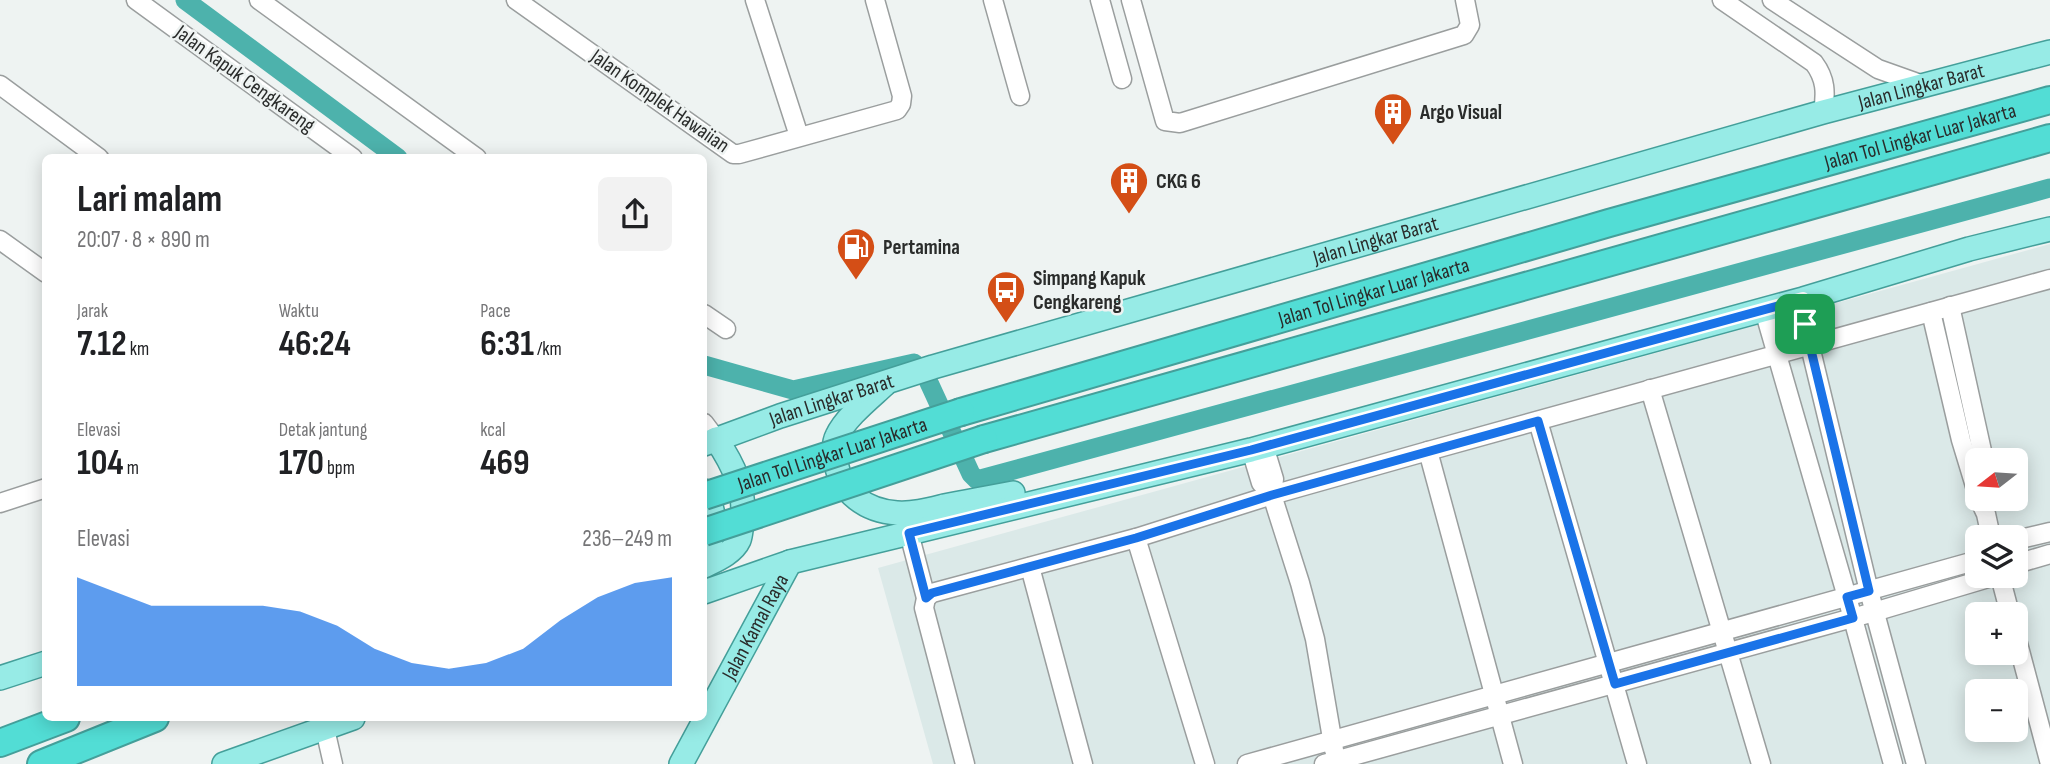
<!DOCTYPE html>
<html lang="id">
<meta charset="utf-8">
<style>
:root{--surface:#fff;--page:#f2f2f2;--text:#202124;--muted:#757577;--accent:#1a73e8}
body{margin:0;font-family:"Sofia Sans Condensed",sans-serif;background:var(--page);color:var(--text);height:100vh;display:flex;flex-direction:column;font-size:26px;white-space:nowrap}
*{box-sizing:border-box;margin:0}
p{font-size:23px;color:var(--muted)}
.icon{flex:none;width:38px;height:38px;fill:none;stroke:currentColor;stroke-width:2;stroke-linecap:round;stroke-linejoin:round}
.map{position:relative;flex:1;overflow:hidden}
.panel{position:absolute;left:42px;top:154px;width:665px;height:567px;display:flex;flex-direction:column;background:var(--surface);border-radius:10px;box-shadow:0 4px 18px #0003}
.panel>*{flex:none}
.needle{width:46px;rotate:253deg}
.tools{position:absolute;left:1965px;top:448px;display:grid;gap:14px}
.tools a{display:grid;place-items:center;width:63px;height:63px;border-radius:10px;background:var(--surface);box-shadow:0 4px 18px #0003;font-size:35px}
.pin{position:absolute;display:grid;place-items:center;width:60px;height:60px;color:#fff;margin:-30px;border-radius:14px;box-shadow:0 4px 10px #0006}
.round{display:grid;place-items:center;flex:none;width:74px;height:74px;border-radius:10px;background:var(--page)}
.head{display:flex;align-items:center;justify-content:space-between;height:119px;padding:0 35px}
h1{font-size:38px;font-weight:700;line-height:52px}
.stats{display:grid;grid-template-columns:repeat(3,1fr);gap:10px;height:119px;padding:7px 35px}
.stats div{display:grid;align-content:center}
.stats b{font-size:35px;font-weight:700}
.stats small{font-size:19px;font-weight:400}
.stats p{font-size:19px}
.chart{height:196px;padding:14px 35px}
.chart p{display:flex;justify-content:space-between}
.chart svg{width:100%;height:126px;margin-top:7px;fill:var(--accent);opacity:.7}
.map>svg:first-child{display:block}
.built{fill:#dbe9e8;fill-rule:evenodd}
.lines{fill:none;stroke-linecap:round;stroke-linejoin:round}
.canal{stroke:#4db2ac;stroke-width:19}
.minor-casing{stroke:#9a9e9e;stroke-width:21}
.major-casing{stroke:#449f9a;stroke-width:26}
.highway-casing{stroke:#449f9a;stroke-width:30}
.minor{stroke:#fff;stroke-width:18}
.major{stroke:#97ebe6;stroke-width:23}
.highway{stroke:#52ddd5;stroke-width:26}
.highway-bridge-casing{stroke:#449f9a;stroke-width:30;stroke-linecap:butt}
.highway-bridge{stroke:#52ddd5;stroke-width:26}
.route-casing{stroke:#fff;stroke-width:14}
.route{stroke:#1a73e8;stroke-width:9}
.labels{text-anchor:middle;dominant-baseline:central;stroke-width:5;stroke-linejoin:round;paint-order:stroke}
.street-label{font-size:21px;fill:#2a2c2b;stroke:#eef3f2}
.poi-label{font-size:21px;font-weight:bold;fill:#2a2c2b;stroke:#eef3f2;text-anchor:start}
</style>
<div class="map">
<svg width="2050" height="764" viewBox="0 0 2050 764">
<rect width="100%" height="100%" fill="#eef3f2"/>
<path class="built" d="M2050,244V764H933L878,568ZM1978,460H2016V499H1978ZM1978,537H2016V576H1978ZM1978,614H2016V653H1978ZM1978,691H2016V730H1978Z"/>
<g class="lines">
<g class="canal">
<path d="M185,0L398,158"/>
<path d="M704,365L793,390L914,363L925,374L971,474L977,480L2050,188"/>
</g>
<g class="minor-casing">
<g id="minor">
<path d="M136,0L353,158"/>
<path d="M259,0L477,158"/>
<path d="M516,0L733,154H739L897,110L901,104L902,96L875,0"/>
<path d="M755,0L799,136"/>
<path d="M993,0L1020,96"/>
<path d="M1100,0L1122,79"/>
<path d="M1131,0L1165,121L1180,123L1464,35L1470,25L1465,0"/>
<path d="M1722,0L1814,63C1826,79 1826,93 1823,112"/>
<path d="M1772,0L1878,69L1923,85"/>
<path d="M0,85L99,158"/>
<path d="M0,240L46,273"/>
<path d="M1803,299L1810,346L1869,591L1916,764"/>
<path d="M1950,306L1984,460"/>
<path d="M1764,310L1847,597L1893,764"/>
<path d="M1931,312L1961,440L1978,496"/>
<path d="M704,314L726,329"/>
<path d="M1650,389L1761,764"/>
<path d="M1538,421L1637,764"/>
<path d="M704,423L716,439"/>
<path d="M1264,446L1274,479L1272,495"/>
<path d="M1251,450L1261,483L1272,495L1300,583L1315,639L1334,750"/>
<path d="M1428,451L1513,764"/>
<path d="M1979,499L1986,514L1991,537"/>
<path d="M0,503L46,488"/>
<path d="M909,533L926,598L924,608L965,764"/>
<path d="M1136,538L1205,764"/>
<path d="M2016,540L2050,532"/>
<path d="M2016,564L2050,554"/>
<path d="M1030,567L1083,764"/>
<path d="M2000,576L2010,614"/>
<path d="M926,598L932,593L1136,538L1272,495L1428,451L2050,279"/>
<path d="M2016,636L2050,764"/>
<path d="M325,729L333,764"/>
<path d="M1247,764L1978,560"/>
<path d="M1324,764L1874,612L1995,576"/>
</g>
</g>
<g class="major-casing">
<g id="major">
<path d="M884,385C870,398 845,418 837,436C833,444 834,454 836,463C841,493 866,511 897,513C913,514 928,510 944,506C967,502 990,497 1013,493"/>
<path id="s1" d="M704,444L780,416L933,367L1823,112L2050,52"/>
<path d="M704,491C717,511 716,535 704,555"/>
<path d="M704,566C716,560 733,553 739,540C741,535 741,528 742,523C747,492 733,464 716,439"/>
<path d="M704,592L790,562L1251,450L1803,299L1969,249L2050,229"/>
<path d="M0,678L46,663"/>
<path d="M224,764L353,718"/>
<path id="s2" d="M681,764L790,562"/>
</g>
</g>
<g class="highway-casing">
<g id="highway">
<path id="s3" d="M961,412L1609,223L2050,100"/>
<path d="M984,439L2050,138"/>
<path d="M0,743L66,718"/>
<path d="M41,764L155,718"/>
</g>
</g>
<use href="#minor" class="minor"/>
<use href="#major" class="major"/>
<use href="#highway" class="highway"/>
<g class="highway-bridge-casing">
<g id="highway-bridge">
<path id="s4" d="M704,496L961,412"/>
<path d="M704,532L984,439"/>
</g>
</g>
<use href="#highway-bridge" class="highway-bridge"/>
</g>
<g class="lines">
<g class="route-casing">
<path id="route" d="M1803,299L1810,346L1869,591L1847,597L1853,618L1615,684L1538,421L1272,495L1136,538L932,593L926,598L909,533L1251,450Z"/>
</g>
<use href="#route" class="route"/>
</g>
<defs>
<g id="building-pin" transform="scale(2.0125)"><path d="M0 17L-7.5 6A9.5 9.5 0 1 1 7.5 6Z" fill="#d44e16" stroke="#eef3f2"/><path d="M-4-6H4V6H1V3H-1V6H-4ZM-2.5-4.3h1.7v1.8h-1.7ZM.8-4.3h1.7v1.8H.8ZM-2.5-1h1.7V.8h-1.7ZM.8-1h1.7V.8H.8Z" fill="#fff"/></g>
<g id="fuel-pin" transform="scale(2.0125)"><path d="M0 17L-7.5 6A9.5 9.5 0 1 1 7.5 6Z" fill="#d44e16" stroke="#eef3f2"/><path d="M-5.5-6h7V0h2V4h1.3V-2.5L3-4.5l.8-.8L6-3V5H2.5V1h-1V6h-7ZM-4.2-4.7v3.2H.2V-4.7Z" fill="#fff"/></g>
<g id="bus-pin" transform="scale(2.0125)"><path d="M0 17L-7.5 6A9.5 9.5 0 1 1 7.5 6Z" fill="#d44e16" stroke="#eef3f2"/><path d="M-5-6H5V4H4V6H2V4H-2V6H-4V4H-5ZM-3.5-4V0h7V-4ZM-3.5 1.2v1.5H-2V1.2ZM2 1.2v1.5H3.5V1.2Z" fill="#fff"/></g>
</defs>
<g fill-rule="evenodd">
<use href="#building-pin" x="1393" y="112"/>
<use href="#building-pin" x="1129" y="181"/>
<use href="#fuel-pin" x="856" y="247"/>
<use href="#bus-pin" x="1006" y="290"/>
</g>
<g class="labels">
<g class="street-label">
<text transform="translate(245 79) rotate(36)">Jalan Kapuk Cengkareng</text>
<text stroke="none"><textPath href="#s1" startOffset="1269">Jalan Lingkar Barat</textPath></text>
<text transform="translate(660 101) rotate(35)">Jalan Komplek Hawaiian</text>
<text stroke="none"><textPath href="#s3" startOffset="998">Jalan Tol Lingkar Luar Jakarta</textPath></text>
<text stroke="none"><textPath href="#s1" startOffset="702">Jalan Lingkar Barat</textPath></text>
<text stroke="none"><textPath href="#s3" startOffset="430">Jalan Tol Lingkar Luar Jakarta</textPath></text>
<text stroke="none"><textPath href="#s1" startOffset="135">Jalan Lingkar Barat</textPath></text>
<text stroke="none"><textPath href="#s4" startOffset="135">Jalan Tol Lingkar Luar Jakarta</textPath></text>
<text stroke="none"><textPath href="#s2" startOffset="156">Jalan Kamal Raya</textPath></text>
</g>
<g class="poi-label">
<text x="1420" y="112">Argo Visual</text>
<text x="1156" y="181">CKG 6</text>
<text x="883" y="247">Pertamina</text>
<text x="1033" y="278">Simpang Kapuk<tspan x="1033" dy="24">Cengkareng</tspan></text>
</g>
</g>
</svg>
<div class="tools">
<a><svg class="needle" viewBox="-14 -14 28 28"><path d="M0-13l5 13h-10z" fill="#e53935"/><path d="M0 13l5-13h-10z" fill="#757577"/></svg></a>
<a><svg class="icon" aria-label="layers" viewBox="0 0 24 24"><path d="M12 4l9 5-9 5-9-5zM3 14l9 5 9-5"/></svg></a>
<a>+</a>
<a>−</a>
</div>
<div class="pin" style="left:1805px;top:324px;background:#1e9e55"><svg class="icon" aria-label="arrive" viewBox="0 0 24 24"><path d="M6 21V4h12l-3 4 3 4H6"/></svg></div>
<section class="panel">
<div class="head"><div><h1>Lari malam</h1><p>20:07 · 8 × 890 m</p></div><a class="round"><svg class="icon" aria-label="share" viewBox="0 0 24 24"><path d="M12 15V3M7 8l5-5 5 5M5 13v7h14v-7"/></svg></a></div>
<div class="stats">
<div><p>Jarak</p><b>7.12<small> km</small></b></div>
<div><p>Waktu</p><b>46:24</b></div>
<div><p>Pace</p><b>6:31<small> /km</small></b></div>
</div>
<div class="stats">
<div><p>Elevasi</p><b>104<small> m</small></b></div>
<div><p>Detak jantung</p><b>170<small> bpm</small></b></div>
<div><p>kcal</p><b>469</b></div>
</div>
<div class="chart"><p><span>Elevasi</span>236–249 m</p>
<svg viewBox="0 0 160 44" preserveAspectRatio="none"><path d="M0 44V6L10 11L20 16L30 16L40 16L50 16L60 18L70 23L80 31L90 36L100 38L110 36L120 31L130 21L140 13L150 8L160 6V44z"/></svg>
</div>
</section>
</div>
